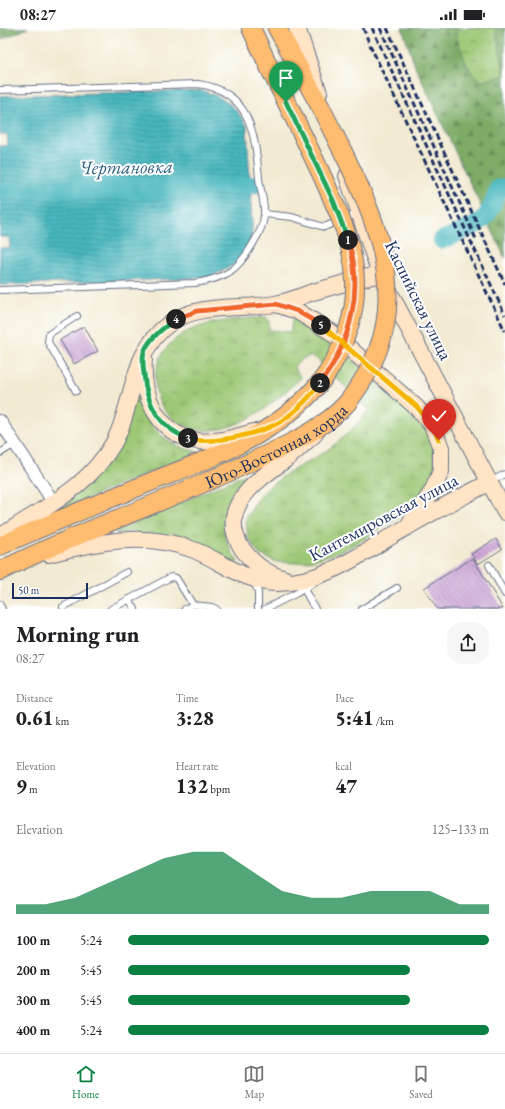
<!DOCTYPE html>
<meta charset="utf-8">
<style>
:root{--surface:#fff;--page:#f6f6f6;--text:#202124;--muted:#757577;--line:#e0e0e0;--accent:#0b8043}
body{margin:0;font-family:"EB Garamond",serif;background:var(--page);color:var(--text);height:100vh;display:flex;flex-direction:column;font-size:15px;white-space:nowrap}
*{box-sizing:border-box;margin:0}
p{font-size:13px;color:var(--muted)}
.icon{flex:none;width:22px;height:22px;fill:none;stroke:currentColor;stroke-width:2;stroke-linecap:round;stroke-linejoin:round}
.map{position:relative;height:581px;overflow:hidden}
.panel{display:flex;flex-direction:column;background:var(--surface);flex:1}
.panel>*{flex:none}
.scale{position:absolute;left:12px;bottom:10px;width:76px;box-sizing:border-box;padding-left:4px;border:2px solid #1b2f5e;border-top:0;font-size:11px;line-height:14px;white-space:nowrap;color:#1b2f5e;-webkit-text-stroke:3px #fff;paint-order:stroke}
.pin{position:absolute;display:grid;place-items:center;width:34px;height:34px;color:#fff;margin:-41px -17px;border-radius:50% 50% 50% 0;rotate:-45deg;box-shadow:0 0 4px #0007}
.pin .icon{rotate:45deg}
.km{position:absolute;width:20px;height:20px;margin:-10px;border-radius:50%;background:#222;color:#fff;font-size:11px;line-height:20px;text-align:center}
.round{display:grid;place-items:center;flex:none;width:42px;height:42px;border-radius:16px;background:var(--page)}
.headline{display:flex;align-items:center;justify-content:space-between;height:68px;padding:0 16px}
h1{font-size:22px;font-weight:800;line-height:30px}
.metrics{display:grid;grid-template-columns:repeat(3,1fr);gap:6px;height:68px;padding:4px 16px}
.metrics div{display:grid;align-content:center}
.metrics b{font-size:20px;font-weight:800}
.metrics small{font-size:11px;font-weight:400}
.metrics p{font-size:11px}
.chart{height:112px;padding:8px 16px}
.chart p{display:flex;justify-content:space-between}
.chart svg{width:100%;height:72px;margin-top:4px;fill:var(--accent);opacity:.7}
ul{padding:0 16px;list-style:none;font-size:13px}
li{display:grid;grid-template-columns:64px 48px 1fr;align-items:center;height:30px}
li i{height:10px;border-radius:5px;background:var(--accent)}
.status{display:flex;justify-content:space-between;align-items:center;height:28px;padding:0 20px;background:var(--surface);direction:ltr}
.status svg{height:11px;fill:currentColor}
.menu{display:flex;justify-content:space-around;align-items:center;height:56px;border-top:1px solid var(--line);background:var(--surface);font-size:11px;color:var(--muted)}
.menu a{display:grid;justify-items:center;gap:2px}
.menu .on{color:var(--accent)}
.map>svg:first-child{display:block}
.grass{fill:url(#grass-tufts);stroke:#5c7b69}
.forest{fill:url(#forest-firs);stroke:#4c6e62}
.park{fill:url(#park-crowns);stroke:#5c7b69}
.water{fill:url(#water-rules);stroke:#32738e}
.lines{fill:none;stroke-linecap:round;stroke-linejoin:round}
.river{stroke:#48b7be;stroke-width:18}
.building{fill:url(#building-back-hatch)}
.service-casing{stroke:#667087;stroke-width:8}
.minor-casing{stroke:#667087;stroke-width:14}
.secondary-casing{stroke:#667087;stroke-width:18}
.primary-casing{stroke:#667087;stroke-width:20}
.service{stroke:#fff;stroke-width:6}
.minor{stroke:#fff;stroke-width:12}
.secondary{stroke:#ffe4c6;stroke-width:16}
.primary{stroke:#febc70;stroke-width:18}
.rail{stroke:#1b2f5e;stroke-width:3;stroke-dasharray:6 3;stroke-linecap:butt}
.primary-bridge-casing{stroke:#667087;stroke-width:20;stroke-linecap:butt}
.primary-bridge{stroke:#febc70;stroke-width:18}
.split-1-casing{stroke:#fff;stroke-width:8}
.split-2-casing{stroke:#fff;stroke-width:8}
.split-3-casing{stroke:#fff;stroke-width:8}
.split-4-casing{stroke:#fff;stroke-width:8}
.split-5-casing{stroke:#fff;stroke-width:8}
.split-6-casing{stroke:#fff;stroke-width:8}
.split-1{stroke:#22a559;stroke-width:5}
.split-2{stroke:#f0652b;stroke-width:5}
.split-3{stroke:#f5b400;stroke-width:5}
.split-4{stroke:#22a559;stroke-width:5}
.split-5{stroke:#f0652b;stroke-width:5}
.split-6{stroke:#f5b400;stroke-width:5}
.labels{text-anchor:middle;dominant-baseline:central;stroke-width:4;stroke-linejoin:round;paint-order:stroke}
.street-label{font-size:18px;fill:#1b2f5e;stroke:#fff}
.water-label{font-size:19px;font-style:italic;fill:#2b5f80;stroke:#fff}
</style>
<div class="status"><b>08:27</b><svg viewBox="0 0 49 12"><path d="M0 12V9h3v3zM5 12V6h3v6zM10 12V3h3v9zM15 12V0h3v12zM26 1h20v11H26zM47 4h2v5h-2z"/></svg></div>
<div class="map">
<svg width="505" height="581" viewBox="0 0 505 581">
<defs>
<pattern id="grass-tufts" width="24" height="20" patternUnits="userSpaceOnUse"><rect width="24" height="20" fill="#9cc774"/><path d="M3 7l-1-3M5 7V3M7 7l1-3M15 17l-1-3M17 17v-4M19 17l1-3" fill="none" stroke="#7ea262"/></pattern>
<pattern id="forest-firs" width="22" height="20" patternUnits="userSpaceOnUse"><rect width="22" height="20" fill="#7dac66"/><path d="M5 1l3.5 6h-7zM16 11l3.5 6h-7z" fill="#668c57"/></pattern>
<pattern id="park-crowns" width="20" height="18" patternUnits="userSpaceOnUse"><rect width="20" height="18" fill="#9cc774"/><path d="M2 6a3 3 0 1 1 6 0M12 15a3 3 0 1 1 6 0" fill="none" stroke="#7ea262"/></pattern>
<pattern id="water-rules" width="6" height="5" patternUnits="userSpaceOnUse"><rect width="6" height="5" fill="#48b7be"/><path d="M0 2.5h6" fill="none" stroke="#3b959e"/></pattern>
<pattern id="building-back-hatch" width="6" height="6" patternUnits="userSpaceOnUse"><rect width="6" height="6" fill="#cea8d8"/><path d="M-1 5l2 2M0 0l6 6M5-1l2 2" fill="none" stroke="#a689b2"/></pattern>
</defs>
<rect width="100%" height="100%" fill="#fff"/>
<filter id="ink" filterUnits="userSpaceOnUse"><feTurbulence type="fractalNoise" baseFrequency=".025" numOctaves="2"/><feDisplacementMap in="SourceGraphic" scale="8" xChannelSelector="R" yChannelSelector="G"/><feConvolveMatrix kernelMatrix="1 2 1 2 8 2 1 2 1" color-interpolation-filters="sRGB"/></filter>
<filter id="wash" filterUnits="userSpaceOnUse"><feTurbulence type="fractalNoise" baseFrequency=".012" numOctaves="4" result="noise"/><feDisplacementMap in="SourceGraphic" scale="16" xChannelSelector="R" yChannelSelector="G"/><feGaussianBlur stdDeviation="0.9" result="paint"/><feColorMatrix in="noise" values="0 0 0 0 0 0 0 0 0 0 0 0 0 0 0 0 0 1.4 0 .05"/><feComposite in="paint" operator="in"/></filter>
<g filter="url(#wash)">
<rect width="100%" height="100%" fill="#f2ead2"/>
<g class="grass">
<path d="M266,289L269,295V302L290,304L293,290L307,294L399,369L433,411L435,446L411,482L356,516L341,523L314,532L295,535L277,534L259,526L248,510L246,494L247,487H249C264,451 300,441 330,420C345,409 358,396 369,382L316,330L310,328L302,331L294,339L301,350C280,369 258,389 231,398C158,423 126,335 188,303C212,292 240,291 266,289Z"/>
<path d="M137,364C142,394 166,419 196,423V425L52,485L72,470Z"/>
<path d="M246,446L247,448C226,466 217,493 229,518C231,524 235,529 238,534L237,535L133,504L116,505L115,503Z"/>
</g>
<g class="forest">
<path d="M0,0H28L0,12Z"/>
<path d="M402,0H505V230L415,38Z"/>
</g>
<path class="park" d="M458,0H495L505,47L482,53L476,50L466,35L456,8Z"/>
<path class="water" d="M199,62C222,67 236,78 247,98C248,123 250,148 251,172C251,186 254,202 250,215C243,235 220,247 202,250L0,257V220H10L9,209H0V170L246,164L245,151L0,156V118H8L7,106H0V68Z"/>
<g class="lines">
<g class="river">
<path d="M0,163L254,157"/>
<path d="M442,212C475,197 488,198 498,161L505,159"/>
</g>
</g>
<g id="blocks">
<g class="building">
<path d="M84,298L98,323L74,336L60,312Z"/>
<path d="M496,511L502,521L478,536L471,526Z"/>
<path d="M473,530L503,581H437L424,560Z"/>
</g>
</g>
</g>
<g filter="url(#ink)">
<use href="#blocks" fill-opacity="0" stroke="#667087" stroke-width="1"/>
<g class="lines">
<g class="service-casing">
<g id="service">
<path d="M0,62L198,56C251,63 255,106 259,150C260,162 265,174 264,186C264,196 259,206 254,214C238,242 227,250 195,255L0,262"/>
<path d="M265,186L292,189L324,199L359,185"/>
<path d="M76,363L48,314L49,306L77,288"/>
<path d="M0,425L15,416"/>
<path d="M490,454L505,446"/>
<path d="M489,537L505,566"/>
<path d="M254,553L258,564V581"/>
<path d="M304,561L315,581"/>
<path d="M129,571L135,581"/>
<path d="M0,577L2,581"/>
<path d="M63,579L127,544"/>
<path d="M111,581L171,549L176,550L193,577L212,579L216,581"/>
<path d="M185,581L193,577"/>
<path d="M265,581L297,565L313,555"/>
<path d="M362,581L397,560"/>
</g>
</g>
<g class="minor-casing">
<path id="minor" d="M0,393L54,475"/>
</g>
<g class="secondary-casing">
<g id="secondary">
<path d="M297,0L319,65"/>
<path d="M347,148L380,246L505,484"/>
<path d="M276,276L297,283L331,304L416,379L432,397L441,420V443L432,464L410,495"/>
<path d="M144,332C141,366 157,404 193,412C212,417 235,409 254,404"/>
<path d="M0,509C42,480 86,462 113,416C135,377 129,324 170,295C200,274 241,282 275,276C287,274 299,269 310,265C333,258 356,252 380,246"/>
<path d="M49,526C97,514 146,503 194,522C221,533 246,554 275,555C325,556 366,522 407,499C434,483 462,469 490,454"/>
<path d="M285,551C267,546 251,534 241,519C216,477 260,451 289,429C297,423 305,414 314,407"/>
</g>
</g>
<g class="primary-casing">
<g id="primary">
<path d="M251,0L271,43"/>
<path d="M277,0L320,78"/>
<path d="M0,518C50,495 102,474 153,453C218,427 283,405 326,347"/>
<path id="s1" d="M0,543C81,502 168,473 251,434C286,417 322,403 348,374"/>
</g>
</g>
<use href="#service" class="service"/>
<use href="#minor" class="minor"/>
<use href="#secondary" class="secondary"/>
<use href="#primary" class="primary"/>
<g class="rail">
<path d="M363,0L371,19L505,303"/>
<path d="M372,0L505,287"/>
<path d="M380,0L476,211"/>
<path d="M387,0L505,256"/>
</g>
<g class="primary-bridge-casing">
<g id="primary-bridge">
<path d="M271,43C289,79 307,115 324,152C339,185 355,219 355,256C356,289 343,320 326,347"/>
<path d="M320,78C355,150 410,239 378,322C371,341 360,358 348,374"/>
</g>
</g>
<use href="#primary-bridge" class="primary-bridge"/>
</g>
</g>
<g class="lines" filter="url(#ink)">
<g class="split-1-casing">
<path id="split-1" d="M286,74L333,172L348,212"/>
</g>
<g class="split-2-casing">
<path id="split-2" d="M320,355C351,315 364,261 348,212"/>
</g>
<g class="split-3-casing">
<path id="split-3" d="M188,410C209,418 258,406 278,395C294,386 309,370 320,355"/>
</g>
<g class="split-4-casing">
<path id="split-4" d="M176,291C164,299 149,310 144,324C142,331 143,339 144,346C146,375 160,401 188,410"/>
</g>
<g class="split-5-casing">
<path id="split-5" d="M176,291L197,283L276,276L297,283L321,297"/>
</g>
<g class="split-6-casing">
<path id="split-6" d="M321,297L416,378L432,397L439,412"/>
</g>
<use href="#split-1" class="split-1"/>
<use href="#split-2" class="split-2"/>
<use href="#split-3" class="split-3"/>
<use href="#split-4" class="split-4"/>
<use href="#split-5" class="split-5"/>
<use href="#split-6" class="split-6"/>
</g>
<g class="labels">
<g class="street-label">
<text transform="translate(419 272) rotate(64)">Каспийская улица</text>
<text stroke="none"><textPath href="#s1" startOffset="303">Юго-Восточная хорда</textPath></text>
<text transform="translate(383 489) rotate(-28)">Кантемировская улица</text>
</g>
<g class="water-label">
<text transform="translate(126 139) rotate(-1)">Чертановка</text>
</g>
</g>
</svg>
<div class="scale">50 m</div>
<div class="pin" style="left:286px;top:74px;background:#1e9e55"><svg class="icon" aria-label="arrive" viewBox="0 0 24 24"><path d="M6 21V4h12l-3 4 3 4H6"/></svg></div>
<div class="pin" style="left:439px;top:412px;background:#d93025"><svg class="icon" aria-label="check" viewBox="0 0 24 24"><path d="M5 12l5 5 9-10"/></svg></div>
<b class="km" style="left:348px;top:212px">1</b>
<b class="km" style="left:320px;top:355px">2</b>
<b class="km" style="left:188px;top:410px">3</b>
<b class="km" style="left:176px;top:291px">4</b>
<b class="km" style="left:321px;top:297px">5</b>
</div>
<section class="panel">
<div class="headline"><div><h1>Morning run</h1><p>08:27</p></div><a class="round"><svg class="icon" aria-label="share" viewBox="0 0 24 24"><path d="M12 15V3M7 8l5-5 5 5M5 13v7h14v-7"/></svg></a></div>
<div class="metrics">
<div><p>Distance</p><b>0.61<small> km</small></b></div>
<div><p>Time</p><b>3:28</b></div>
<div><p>Pace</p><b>5:41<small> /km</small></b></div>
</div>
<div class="metrics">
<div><p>Elevation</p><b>9<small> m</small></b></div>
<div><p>Heart rate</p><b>132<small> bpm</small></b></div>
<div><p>kcal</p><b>47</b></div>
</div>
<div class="chart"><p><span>Elevation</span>125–133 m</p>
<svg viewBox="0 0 160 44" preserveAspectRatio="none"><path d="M0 44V38L10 38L20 34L30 26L40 18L50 10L60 6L70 6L80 18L90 30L100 34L110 34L120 30L130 30L140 30L150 38L160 38V44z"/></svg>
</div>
<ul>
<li><b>100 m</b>5:24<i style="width:100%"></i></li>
<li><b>200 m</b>5:45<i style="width:78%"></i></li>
<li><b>300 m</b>5:45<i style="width:78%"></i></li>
<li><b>400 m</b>5:24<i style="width:100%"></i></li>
</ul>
</section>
<nav class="menu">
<a class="on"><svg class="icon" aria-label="home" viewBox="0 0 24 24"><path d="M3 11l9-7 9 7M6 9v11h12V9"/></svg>Home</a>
<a><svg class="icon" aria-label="map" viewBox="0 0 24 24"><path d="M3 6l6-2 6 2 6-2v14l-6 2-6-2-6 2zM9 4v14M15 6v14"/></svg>Map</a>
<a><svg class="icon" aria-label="saved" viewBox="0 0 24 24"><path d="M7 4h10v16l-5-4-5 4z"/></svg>Saved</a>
</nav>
